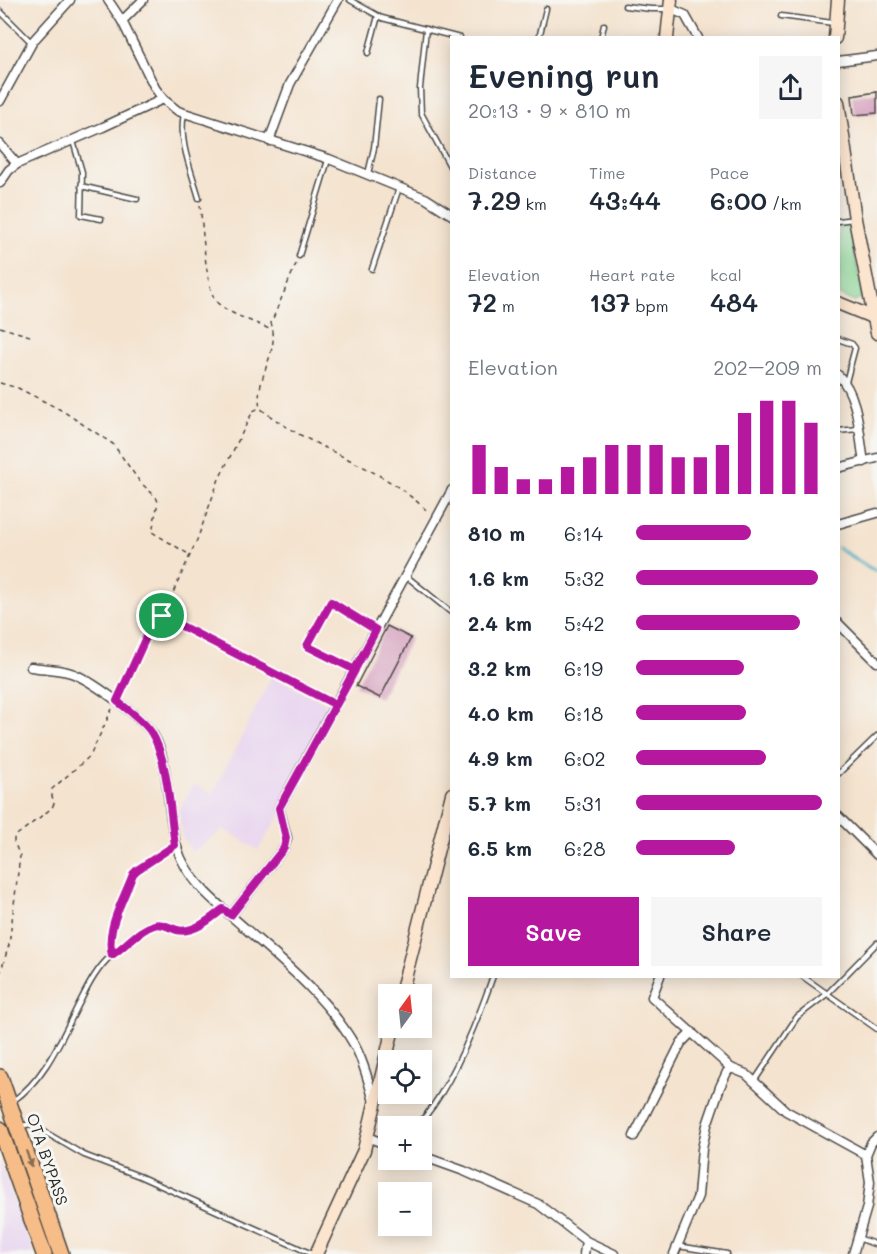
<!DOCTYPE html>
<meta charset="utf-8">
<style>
:root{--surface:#fff;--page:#f6f6f7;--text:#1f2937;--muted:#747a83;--accent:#b5179e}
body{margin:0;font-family:Mali,sans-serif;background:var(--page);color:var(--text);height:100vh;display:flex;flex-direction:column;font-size:22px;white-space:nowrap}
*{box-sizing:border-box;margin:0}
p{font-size:20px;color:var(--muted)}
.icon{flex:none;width:33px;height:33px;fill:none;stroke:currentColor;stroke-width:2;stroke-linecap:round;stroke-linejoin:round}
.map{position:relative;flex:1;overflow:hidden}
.panel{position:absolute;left:450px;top:36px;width:390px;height:942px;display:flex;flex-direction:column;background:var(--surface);border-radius:0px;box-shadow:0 3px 15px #0003}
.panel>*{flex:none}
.needle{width:39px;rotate:15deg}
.buttons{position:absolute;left:378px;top:984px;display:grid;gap:12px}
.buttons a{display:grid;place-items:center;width:54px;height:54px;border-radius:0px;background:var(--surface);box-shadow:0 3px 15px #0003;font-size:30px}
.pin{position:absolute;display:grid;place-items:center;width:51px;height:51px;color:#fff;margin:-26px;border:3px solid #fff;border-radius:50%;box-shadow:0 2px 6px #0007}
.round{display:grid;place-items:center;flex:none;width:63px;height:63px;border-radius:0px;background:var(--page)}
.head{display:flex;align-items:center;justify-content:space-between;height:102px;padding:0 18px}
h1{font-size:33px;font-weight:600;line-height:45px}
.metrics{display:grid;grid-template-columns:repeat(3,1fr);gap:9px;height:102px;padding:6px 18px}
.metrics div{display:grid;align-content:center}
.metrics b{font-size:26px;font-weight:600}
.metrics small{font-size:16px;font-weight:400}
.metrics p{font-size:16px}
.chart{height:168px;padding:12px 18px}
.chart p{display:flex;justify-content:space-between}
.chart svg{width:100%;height:108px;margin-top:6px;stroke:var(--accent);stroke-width:6}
.primary-button{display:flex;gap:12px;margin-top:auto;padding:12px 18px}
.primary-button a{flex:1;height:69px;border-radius:0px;background:var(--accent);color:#fff;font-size:24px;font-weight:600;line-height:69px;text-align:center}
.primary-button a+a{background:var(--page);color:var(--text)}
ul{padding:0 18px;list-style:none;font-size:20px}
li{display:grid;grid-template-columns:96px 72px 1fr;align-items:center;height:45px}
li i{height:15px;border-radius:8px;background:var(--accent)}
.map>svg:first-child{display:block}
.built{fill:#e7d2ef}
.green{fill:#87d593;stroke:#59805f;stroke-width:1.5}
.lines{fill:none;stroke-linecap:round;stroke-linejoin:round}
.stream{stroke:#4cb2ca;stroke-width:3}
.building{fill:#d196b8}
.lane-casing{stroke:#494744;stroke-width:7}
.street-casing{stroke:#494744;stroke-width:11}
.secondary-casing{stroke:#494744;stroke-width:15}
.highway-casing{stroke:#494744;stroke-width:18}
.path{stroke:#494744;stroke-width:1.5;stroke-dasharray:4.5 4.5;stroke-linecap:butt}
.lane{stroke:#fff;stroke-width:4}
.street{stroke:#fff;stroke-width:8}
.secondary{stroke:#fce5cf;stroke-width:12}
.highway{stroke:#f7bd88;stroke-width:15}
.oneway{fill:#876d55}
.route-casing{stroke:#fff;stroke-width:12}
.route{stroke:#b5179e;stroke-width:8}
.labels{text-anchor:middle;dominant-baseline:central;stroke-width:6;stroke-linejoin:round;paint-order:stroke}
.street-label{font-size:16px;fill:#2b2b2b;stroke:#f6f6f2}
</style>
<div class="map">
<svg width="877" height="1254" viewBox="0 0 877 1254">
<rect width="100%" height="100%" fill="#f6f6f2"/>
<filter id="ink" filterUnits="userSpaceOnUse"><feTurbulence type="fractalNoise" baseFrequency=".0167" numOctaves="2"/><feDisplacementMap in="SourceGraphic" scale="12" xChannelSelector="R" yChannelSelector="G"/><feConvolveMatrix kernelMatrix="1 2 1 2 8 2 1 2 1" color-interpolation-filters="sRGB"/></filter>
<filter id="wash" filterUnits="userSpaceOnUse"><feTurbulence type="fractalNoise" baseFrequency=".008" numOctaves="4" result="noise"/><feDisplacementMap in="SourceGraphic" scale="24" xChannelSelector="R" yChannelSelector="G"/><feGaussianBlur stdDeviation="1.35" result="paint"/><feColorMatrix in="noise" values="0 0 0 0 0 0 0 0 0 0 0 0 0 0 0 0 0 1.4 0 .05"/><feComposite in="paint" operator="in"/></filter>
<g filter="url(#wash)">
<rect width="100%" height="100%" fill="#f4e3cf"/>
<g class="built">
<path d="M272,676L331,706L279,817L258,850L224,829L192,852L183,838L179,811L193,784L213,793Z"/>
<path d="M0,1162L34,1254H0Z"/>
</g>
<path class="green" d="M844,225L850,229L863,296L855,302L839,295V226Z"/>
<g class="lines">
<path class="stream" d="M838,548L868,567L877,571"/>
</g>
<g id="blocks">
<g class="building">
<path d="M877,92V113L854,115L852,96Z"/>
<path d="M387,626L411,638L380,698L356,686Z"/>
</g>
</g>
</g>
<g filter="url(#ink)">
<use href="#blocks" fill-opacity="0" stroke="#494744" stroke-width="1.5"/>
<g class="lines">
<g class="lane-casing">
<g id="lane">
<path d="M350,0L382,18L460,38"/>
<path d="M625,6L651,9H667"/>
<path d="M0,11L31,42"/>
<path d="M781,16L833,23"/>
<path d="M426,29L420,88L421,113L452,170"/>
<path d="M539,38L546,9"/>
<path d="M601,38L604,25"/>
<path d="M368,53L378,16"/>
<path d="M184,114C178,141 192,172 199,198"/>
<path d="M73,141L82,172L81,215L101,219"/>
<path d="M368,174L374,148L379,99"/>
<path d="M81,186L137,199"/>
<path d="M838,221L854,219"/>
<path d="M299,256L328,160"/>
<path d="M372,269L399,188"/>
<path d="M838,339L852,344L855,348L846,382"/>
<path d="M838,431L858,429"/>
<path d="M406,576L452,613"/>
<path d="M354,670L307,646L331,601L376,630"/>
<path d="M117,700L157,613L335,704"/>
<path d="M838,774L877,736"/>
<path d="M112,955C105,928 123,899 133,874L137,870L175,845"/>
<path d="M802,976L877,1029"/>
<path d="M755,1080L797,1017L827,994L877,943"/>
<path d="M13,1101C47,1077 62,1036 81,1000C89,984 98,967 112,955C122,947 145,925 157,924C165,924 172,930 179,930C194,932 212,918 223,909"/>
<path d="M21,1126L31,1124L84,1155L139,1176L312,1254"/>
<path d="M417,1126C450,1091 477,1022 493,976"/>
<path d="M858,1238L877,1245"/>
<path d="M678,1246L727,1254"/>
</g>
</g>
<g class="street-casing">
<g id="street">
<path d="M108,0L122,21L155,88L163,99L178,111L329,159L425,198L452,215"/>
<path d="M671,9L685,15L698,38"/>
<path d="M122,21L143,0"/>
<path d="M838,61L877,56"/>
<path d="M0,101L33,41L70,0"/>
<path d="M269,141L290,84L338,0"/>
<path d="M0,144L17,164"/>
<path d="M0,183L9,170L17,164L103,127L163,99"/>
<path d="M838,375C859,395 859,435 864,462"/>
<path d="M838,468L877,458"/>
<path d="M838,524L877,513"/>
<path d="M838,623L877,662"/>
<path d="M31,667C44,669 58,669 71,673C90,679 136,714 149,729C174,757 163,828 184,864C198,890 225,910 247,930C287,965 328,999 355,1046C364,1063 369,1083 374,1102"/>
<path d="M838,816L877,855"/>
<path d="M231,915L284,848L287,838L279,808L452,490"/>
<path d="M660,976L652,997L731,1068"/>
<path d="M634,1136L681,1043L692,1032"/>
<path d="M367,1137L388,1145"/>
<path d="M422,1156L464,1171L538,1204L586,1241L614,1254"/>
<path d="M584,1254L586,1241"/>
<path d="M674,1254L698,1196L702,1149L707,1125L720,1087L727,1072L731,1068L746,1074L786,1111L866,1155"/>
<path d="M853,1254L867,1207L870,1182L866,1155L871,1143L877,1137"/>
</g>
</g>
<g class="secondary-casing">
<g id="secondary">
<path d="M667,38L671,0"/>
<path d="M835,38L838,0"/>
<path d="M838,102L855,219L877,333"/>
<path d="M838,303L877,319"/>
<path d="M401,994L452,794"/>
<path d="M316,1254L364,1150L393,1028"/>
</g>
</g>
<g class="highway-casing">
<g id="highway">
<path d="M0,1077L61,1254"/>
<path d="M0,1129L44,1254"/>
</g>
</g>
<g class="path">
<path d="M200,205C203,226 205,287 216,301C224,313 259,323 273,331"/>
<path d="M296,264L271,323C281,351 254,378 260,408C312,451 382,464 429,513"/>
<path d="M0,327L33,337"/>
<path d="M0,383L18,388L61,410L113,444L140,482L156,497L158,502L152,532L190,555"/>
<path d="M166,608L197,540L219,479L253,411L259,408"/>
<path d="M0,974L9,945L20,856L14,842V837L52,808L54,803L52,796V789L90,756L112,709"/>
</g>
<use href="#lane" class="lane"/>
<use href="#street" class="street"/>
<use href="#secondary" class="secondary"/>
<use href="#highway" class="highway"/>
</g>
<defs><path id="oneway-solid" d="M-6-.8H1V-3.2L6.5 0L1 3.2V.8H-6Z" transform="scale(1.5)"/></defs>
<use class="oneway" href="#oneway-solid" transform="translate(29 1159) rotate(71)"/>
</g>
<g class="lines" filter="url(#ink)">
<g class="route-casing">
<path id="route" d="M162,616L157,613L117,701C128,710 143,720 151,732C168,758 170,814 175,845L137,870L133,874C124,899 105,929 112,955C126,946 138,930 154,925C162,922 169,928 177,930C193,934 212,918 223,909L231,915L284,848L286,838L279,808C312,749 344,690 376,630L331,602L307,646L355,670L336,705L162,616"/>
</g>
<use href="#route" class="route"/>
</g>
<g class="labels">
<g class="street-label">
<text transform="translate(48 1159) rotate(71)">OTA BYPASS</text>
</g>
</g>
</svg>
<div class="buttons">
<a><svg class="needle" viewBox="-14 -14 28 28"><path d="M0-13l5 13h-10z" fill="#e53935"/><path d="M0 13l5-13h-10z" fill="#747a83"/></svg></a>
<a><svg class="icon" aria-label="locate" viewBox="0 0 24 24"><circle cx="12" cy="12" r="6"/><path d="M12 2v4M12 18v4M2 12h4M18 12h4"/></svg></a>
<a>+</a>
<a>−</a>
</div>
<div class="pin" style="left:162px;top:616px;background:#1e9e55"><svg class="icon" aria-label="arrive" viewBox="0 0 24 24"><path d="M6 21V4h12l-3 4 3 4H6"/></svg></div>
<section class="panel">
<div class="head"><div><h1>Evening run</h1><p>20:13 · 9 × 810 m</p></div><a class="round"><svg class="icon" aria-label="share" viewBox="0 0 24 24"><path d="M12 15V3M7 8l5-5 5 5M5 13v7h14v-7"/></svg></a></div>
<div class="metrics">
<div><p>Distance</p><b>7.29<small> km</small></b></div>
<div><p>Time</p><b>43:44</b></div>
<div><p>Pace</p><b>6:00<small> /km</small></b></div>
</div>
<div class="metrics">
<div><p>Elevation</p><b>72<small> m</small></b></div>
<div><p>Heart rate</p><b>137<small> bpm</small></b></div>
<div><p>kcal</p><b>484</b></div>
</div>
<div class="chart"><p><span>Elevation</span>202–209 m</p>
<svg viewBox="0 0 160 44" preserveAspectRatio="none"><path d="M5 44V24M15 44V33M25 44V38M35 44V38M45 44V33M55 44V29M65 44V24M75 44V24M85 44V24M95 44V29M105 44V29M115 44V24M125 44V11M135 44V6M145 44V6M155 44V15"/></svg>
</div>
<ul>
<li><b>810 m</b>6:14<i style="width:62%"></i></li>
<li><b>1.6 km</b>5:32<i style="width:98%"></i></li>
<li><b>2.4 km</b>5:42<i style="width:88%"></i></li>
<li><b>3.2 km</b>6:19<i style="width:58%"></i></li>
<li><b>4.0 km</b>6:18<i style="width:59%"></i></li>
<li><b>4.9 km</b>6:02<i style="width:70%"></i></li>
<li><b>5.7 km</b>5:31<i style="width:100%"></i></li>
<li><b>6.5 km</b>6:28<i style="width:53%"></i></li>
</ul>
<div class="primary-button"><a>Save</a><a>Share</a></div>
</section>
</div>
